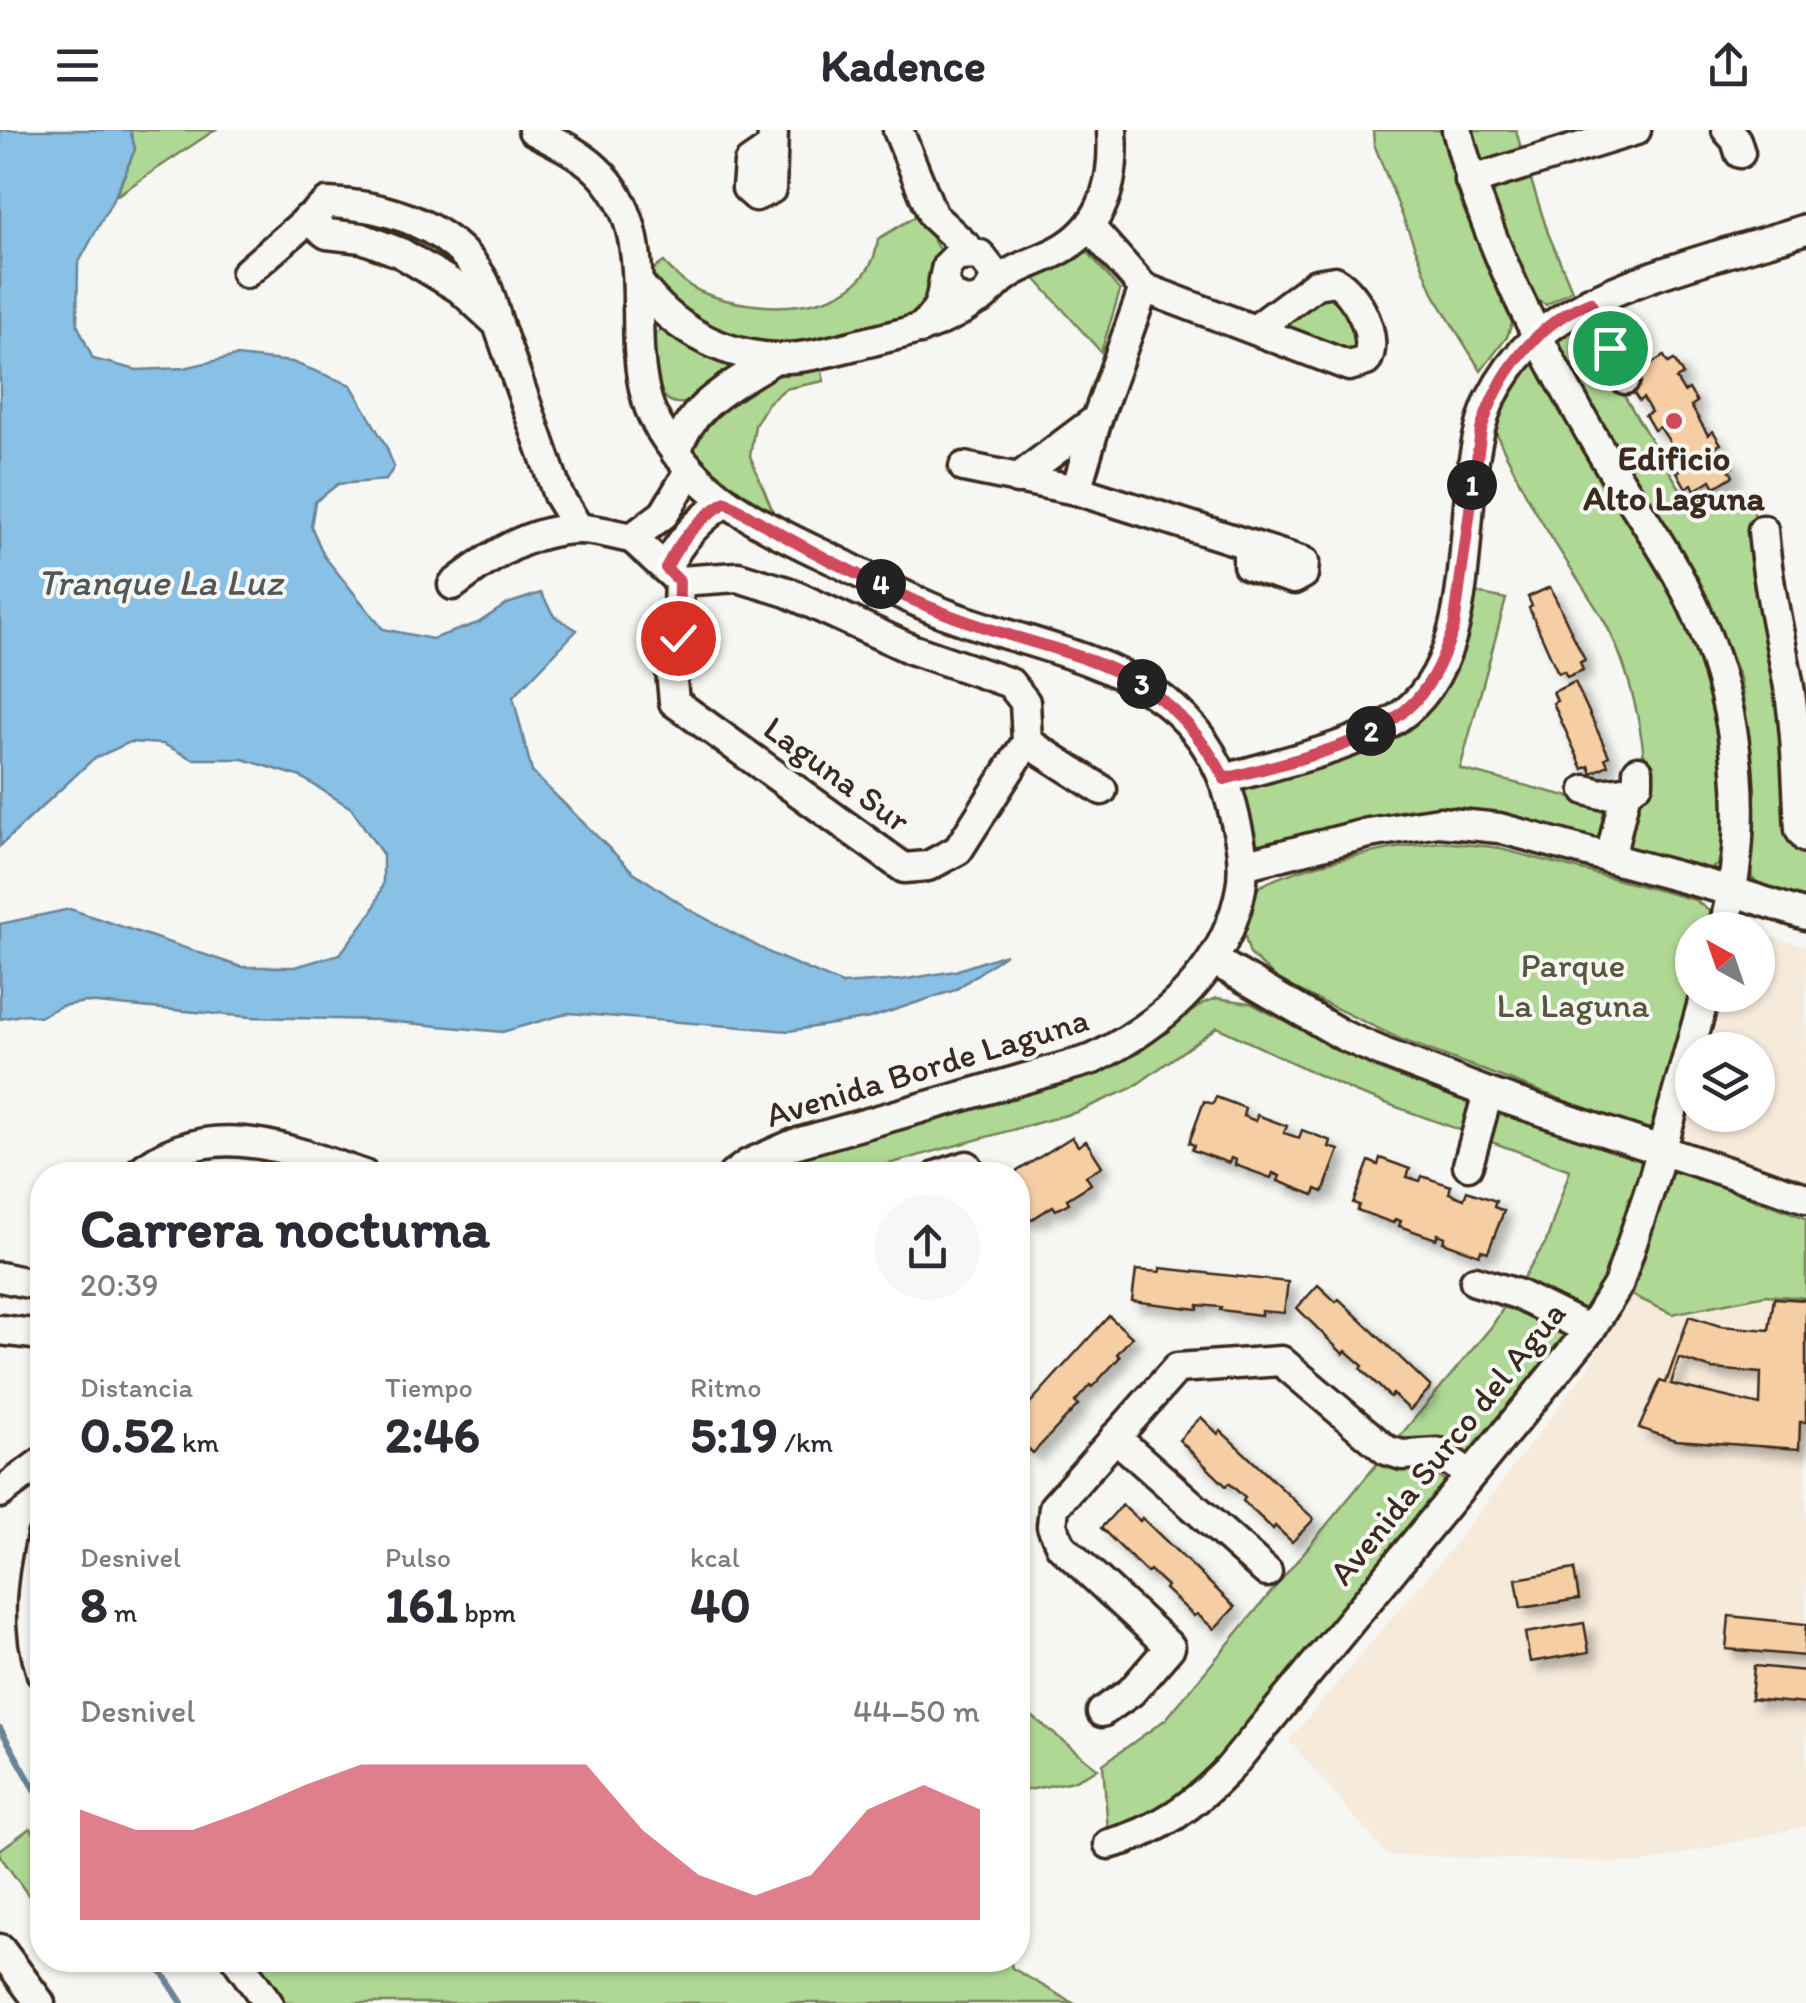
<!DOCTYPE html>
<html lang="es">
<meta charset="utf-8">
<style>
:root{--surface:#fff;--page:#f7f7f7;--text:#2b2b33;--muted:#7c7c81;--accent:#d1495b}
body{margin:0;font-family:Itim,sans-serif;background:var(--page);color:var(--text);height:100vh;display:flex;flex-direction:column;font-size:38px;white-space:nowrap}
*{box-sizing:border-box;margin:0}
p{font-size:32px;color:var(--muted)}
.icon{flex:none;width:55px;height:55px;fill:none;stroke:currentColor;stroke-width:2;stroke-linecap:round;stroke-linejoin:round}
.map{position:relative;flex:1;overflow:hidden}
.side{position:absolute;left:30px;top:1032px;width:1000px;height:810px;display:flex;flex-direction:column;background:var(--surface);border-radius:40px;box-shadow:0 2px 8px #0004}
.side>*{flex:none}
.needle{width:65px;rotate:320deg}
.controls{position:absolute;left:1675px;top:782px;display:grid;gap:20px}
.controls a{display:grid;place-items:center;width:100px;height:100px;border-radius:50%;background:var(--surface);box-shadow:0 2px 8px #0004;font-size:50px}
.pin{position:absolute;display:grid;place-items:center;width:85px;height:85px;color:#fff;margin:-42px;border:5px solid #fff;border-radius:50%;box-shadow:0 2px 10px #0007}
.km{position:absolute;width:50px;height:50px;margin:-25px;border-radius:50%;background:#222;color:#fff;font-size:28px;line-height:50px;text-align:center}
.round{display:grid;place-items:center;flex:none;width:105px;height:105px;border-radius:52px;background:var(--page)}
.overview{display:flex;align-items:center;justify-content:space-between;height:170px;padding:0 50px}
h1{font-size:55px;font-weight:700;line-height:75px}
.figures{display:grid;grid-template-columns:repeat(3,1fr);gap:15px;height:170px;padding:10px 50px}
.figures div{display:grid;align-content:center}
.figures b{font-size:50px;font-weight:700}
.figures small{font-size:28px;font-weight:400}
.figures p{font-size:28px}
.chart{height:280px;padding:20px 50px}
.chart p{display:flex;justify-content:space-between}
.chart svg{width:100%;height:180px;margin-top:10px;fill:var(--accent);opacity:.7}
header{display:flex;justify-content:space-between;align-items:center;height:130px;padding:0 50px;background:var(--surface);font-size:45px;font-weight:700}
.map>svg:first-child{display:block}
.built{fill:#f6eadb}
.green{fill:#afd894;stroke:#758159;stroke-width:2.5}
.water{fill:#88c0e6;stroke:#698496;stroke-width:2.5}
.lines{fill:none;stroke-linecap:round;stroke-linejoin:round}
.stream{stroke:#698496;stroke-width:6}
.building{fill:#f5cea4;stroke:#3b2a1e;stroke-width:2.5;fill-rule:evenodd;filter:url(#shadow)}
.minor-casing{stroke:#3b2a1e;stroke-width:35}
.minor{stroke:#f6f6f2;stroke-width:28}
.route-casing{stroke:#fff;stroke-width:20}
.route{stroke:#d1495b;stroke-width:12}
.poi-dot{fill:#d1495b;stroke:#f6f6f2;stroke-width:4}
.labels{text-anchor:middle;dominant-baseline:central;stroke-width:8;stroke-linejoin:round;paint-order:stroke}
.poi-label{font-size:35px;font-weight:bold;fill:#3b2a1e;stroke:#f6f6f2}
.street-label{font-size:35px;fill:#3b2a1e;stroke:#f6f6f2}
.park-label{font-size:35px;fill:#58563c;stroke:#f6f6f2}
.water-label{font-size:38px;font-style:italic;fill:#52575a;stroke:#f6f6f2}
</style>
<header><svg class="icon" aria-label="menu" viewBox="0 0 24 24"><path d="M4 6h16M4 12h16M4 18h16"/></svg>Kadence<svg class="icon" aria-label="share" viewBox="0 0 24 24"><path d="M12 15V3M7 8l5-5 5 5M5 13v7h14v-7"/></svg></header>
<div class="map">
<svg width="1806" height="1873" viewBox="0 0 1806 1873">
<defs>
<filter id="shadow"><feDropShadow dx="8" dy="8" stdDeviation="5" flood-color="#0004"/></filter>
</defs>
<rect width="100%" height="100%" fill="#f6f6f2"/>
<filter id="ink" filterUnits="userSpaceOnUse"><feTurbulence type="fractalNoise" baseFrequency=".01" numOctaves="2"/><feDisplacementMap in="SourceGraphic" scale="20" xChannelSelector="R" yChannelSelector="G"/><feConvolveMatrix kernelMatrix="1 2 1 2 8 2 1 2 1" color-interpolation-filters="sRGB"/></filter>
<g filter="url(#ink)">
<path class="built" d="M1758,804L1806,816V1696L1642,1733L1387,1725L1289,1610L1453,1416L1584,1243L1632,1165L1692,970V985H1758V920H1707L1724,865H1758Z"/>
<g class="green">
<path d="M130,0H215L116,66L135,19Z"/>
<path d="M1373,0H1440L1460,70L1512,193L1507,207L1481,241L1434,165L1374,14Z"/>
<path d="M1474,0H1516L1523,26L1488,35L1482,32Z"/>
<path d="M1530,47L1548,103L1572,160L1546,175L1537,170L1492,70C1494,51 1514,51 1530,47Z"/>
<path d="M334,80L428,107L476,153L327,94Z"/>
<path d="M918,85L940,121L935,164L917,185L823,209L776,213L730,206L681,185L648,143L664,132C674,144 684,154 699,161C755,186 870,188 878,109Z"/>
<path d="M1080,122L1089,123L1120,161L1101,222L1032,145Z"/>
<path d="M1335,159L1367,213L1360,227L1276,200V190Z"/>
<path d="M1586,192L1623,264L1688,372L1751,360L1786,623L1794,713L1806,724V769L1766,759L1752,748L1749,731L1754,673L1750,612L1740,548L1708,469L1593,284L1556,213Z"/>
<path d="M668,200L746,232L691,272C651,282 654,234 652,208L659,201Z"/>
<path d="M1534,230L1588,327L1675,466L1695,512L1717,587L1726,700L1718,735L1704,741L1623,718L1633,672L1646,663C1646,609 1630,535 1602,487C1570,435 1538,392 1512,336C1507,325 1499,313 1496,301C1489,276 1517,245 1534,230Z"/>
<path d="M821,237L824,251L785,259L768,273L755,295L750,326L772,379C733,369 707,345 685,313L699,293L768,248Z"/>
<path d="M1467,461L1506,469L1460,639L1610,677L1601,712C1545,698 1484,675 1426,678C1377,680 1302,709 1253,723L1237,668L1241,661L1343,628L1393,603Z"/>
<path d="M1441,712L1493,717L1695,770L1709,781L1713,800H1692V865L1654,997L1643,1000L1400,909L1279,851L1250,824L1244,803L1247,781L1259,757C1299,734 1394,717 1441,712Z"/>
<path d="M1217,868L1250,873L1373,937L1477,976L1468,1003L1355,962L1217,897L1132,958L1077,982L849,1045H757L781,1033L1101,941L1137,924L1203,873Z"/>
<path d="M1500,982L1643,1029L1607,1149L1587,1183L1519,1154L1546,1112L1570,1040L1486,1010L1496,984Z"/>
<path d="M1677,1041L1806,1088V1168L1766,1165L1672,1184L1632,1165L1670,1045Z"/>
<path d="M1509,1169L1567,1200L1569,1207L1466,1328L1399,1307L1492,1196Z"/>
<path d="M1377,1334L1393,1338L1425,1336L1444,1350L1445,1355L1226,1621C1190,1657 1157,1685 1108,1701L1103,1634L1166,1589Z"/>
<path d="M1018,1575L1098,1639L1073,1651L1018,1662Z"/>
<path d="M30,1698L42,1714V1784L0,1726V1720Z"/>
<path d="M239,1830H1010L1012,1838L1073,1873H272Z"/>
</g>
<path class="water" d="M0,0H130L135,19L115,66L78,134L77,194L93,229L137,240L184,238L236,226L292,232L351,255L386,316L394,337L386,350L338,354L315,372L311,396L324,426L383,499L432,509L478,493L507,474L541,463L554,486L577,500L513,567L532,642L632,741L690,780L774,825L842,854L901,850L955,841L1006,824L955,860L870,888L789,901L569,883L502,902L376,890L250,887L86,872L61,876L39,887L26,884L0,889V794L70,779L241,837H295L340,824L374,779L383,754V725L351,678L301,647L243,629H193L163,614L130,612L93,629L0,716Z"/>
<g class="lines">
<g class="stream">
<path d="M0,1598L42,1672"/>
<path d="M154,1830L182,1873"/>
</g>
</g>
<g class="building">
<path d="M1664,226L1668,233L1674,230L1683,245L1676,249L1684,262L1689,259L1697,272L1691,276L1708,305L1713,301L1721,314L1715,317L1721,327L1726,324L1733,337L1729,339L1733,346L1715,357L1711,350L1695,360L1692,354L1686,358L1677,342L1683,339L1678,329L1672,332L1664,318L1671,314L1660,297L1654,300L1645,285L1651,282L1643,268L1639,271L1631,259L1630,246Z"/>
<path d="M1550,457L1585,530L1580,532L1583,540L1567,547L1564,541L1558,543L1529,478L1532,476L1528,467Z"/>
<path d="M1575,552L1609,626L1605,628L1608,635L1592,643L1589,636L1583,639L1553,573L1557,571L1553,562Z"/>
<path d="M1216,967L1245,978L1243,986L1256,991L1257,985L1287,996L1284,1003L1299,1008L1302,1000L1331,1011L1329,1017L1339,1020L1323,1062L1316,1059L1314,1065L1278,1051L1280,1046L1273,1043L1271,1048L1235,1035L1236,1030L1231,1028L1229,1033L1192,1020L1194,1015L1189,1013L1204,971L1213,974Z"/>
<path d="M1072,1007L1078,1016L1086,1011L1102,1036L1086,1046L1091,1054L1067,1069L1069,1073L1056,1080L1053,1076L1031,1090L1027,1084L1018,1090V1045H1011Z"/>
<path d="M1380,1028L1410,1039L1407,1047L1420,1051L1422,1046L1451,1056L1449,1063L1464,1069L1467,1061L1496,1071L1494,1077L1504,1081L1488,1122L1481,1120L1479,1125L1443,1112L1445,1107L1438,1104L1436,1109L1399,1096L1401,1091L1395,1089L1393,1093L1357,1080L1359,1075L1353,1073L1369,1031L1378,1035Z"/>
<path d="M1160,1138L1288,1152L1284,1183L1261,1181V1185L1220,1180L1221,1177L1198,1175V1179L1132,1171L1136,1140L1160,1142Z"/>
<path d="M1318,1155L1336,1172L1339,1169L1431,1257L1410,1280L1393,1264L1390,1267L1361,1239L1363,1236L1346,1221L1343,1224L1297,1178Z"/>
<path d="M1774,1168L1806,1170V1292H1800L1799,1319L1675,1310L1639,1298L1660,1251L1666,1253L1689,1186L1720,1196L1769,1200ZM1679,1228L1712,1239L1761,1243L1760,1275L1671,1254Z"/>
<path d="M1109,1186L1132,1207L1117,1224L1120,1227L1092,1257L1090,1255L1075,1272L1078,1275L1033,1323L1018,1309V1293L1026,1284L1023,1281Z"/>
<path d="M1201,1287L1218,1304L1221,1301L1314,1389L1292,1412L1275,1396L1273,1399L1243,1371L1245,1368L1229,1353L1226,1356L1179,1310Z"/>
<path d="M1122,1375L1140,1391L1142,1388L1235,1477L1214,1499L1197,1484L1194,1486L1165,1459L1167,1456L1150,1440L1147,1443L1101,1398Z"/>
<path d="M1574,1439L1579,1469L1521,1478L1516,1449Z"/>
<path d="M1729,1486L1806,1494L1804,1526L1726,1519Z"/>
<path d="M1584,1493L1589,1522L1530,1532L1525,1503Z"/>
<path d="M1754,1536L1806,1541V1574L1751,1569Z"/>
</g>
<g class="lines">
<g class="minor-casing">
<g id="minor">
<path d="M533,0C557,13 583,24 602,45C659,107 625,196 647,270C654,295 674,321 691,340C730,383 786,407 838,432C875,451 914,472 954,487C1067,528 1197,538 1232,676C1239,704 1246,729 1241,758C1226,840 1165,893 1093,929L794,1014L748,1034L733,1045"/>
<path d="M898,0L933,86L973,123"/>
<path d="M1457,0C1486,114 1537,210 1595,311C1629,370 1672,425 1699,488C1741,585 1751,698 1723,800"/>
<path d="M1727,0L1736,10L1740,23"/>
<path d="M772,17L749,33L747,58L756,66L771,59L773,0"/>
<path d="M1470,51L1636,0"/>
<path d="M307,89L327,104L362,108L401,123L459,158L498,194L558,365L579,399"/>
<path d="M1090,97L1144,158L1349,236L1366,231C1380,209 1357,163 1335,151L1316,154L1256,199"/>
<path d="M246,143L327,73C385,75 451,95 482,148C490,161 493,179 498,193"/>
<path d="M638,152C671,196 717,224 774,228C805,230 842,218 872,211C909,202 941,195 972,173"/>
<path d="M992,159C1015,133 1038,134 1065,117C1107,91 1115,45 1112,0"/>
<path d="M1590,171L1625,249"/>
<path d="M920,199C947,174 939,166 947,136L957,126L980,125L994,143C994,172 962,183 946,157"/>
<path d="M676,323C691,272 733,256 775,228"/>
<path d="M964,337L1076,360L1304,432L1303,444L1294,449L1248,435V417"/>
<path d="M1017,349L1097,289"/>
<path d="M1076,360L1097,289L1144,158"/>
<path d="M1763,400C1767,450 1778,497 1787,546C1797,597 1797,648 1800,700L1806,708"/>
<path d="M632,408L679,451L677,508L671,540L674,572L904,738L928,736L958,720L1027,612L1025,572L1010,553L911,519L787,462L738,447L679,451"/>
<path d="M632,408L664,384L690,340"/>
<path d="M666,438C681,409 698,390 725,372"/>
<path d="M453,455C489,427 530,399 579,399C596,399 615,405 632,408"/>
<path d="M1027,612L1102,660"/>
<path d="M1225,649C1281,632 1345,621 1396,589C1491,527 1449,360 1490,270C1501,248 1517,226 1535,209C1595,153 1726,125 1806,99"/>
<path d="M1586,660L1601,664L1626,661"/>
<path d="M1610,728L1626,661L1638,653V641"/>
<path d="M1243,735L1369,703L1439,692L1499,698L1731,761L1806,785"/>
<path d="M1215,831L1344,906L1384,923L1488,963L1806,1068"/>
<path d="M1468,1035L1488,963"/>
<path d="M136,1045C208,985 286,1018 364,1045"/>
<path d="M939,1045L967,1036"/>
<path d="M0,1147L42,1156"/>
<path d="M1475,1151L1517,1164L1590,1200"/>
<path d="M0,1200L42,1205"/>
<path d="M1115,1307L1267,1442"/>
<path d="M0,1363L42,1332"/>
<path d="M42,1406C32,1454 26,1497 42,1544"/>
<path d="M1102,1582L1131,1562L1170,1517L1061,1416L1052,1396L1054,1377L1177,1238L1281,1231L1386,1320L1402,1325L1439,1323L1469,1344"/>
<path d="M1109,1714C1158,1702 1194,1675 1229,1639L1590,1200L1618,1155L1653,1050L1705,865"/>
<path d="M0,1819L40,1873"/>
<path d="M237,1830L268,1873"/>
</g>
</g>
<use href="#minor" class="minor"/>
</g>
</g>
<g class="lines" filter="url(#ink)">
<g class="route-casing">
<path id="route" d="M678,508L679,451L666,438C681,409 698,389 726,372C797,415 874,456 952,486C1068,530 1159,525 1225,649C1284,632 1372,617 1415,571C1434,551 1445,523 1454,497L1481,300C1497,246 1536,193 1590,172L1610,218"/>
</g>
<use href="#route" class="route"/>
</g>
<circle class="poi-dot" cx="1674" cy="291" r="10"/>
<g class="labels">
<g class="poi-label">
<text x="1674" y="328">Edificio<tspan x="1674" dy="40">Alto Laguna</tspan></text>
</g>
<g class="street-label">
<text transform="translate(837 644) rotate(36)">Laguna Sur</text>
<text transform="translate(927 937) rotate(-17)">Avenida Borde Laguna</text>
<text transform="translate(1447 1313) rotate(-51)">Avenida Surco del Agua</text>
</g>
<g class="park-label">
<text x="1573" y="835">Parque<tspan x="1573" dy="40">La Laguna</tspan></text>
</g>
<g class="water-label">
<text x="160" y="452">Tranque La Luz</text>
</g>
</g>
</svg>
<div class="controls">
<a><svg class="needle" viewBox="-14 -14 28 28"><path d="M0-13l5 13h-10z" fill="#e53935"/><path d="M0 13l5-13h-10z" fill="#7c7c81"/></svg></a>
<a><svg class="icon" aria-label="layers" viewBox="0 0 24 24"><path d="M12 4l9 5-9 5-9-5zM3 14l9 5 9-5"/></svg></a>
</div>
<div class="pin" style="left:1610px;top:218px;background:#1e9e55"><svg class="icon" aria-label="arrive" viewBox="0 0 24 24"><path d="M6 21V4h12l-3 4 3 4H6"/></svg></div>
<div class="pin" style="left:678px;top:508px;background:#d93025"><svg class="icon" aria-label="check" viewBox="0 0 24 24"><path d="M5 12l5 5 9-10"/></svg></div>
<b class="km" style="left:1472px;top:355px">1</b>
<b class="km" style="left:1371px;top:601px">2</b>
<b class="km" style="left:1142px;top:554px">3</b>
<b class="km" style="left:881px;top:454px">4</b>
<section class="side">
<div class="overview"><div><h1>Carrera nocturna</h1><p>20:39</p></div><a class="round"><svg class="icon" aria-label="share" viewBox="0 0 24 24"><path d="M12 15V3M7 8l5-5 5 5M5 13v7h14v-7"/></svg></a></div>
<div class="figures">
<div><p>Distancia</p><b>0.52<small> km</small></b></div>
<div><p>Tiempo</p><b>2:46</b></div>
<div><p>Ritmo</p><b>5:19<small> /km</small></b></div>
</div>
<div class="figures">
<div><p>Desnivel</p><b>8<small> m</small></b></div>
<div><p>Pulso</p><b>161<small> bpm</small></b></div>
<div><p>kcal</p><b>40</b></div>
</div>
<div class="chart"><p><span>Desnivel</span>44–50 m</p>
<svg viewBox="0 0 160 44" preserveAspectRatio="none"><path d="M0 44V17L10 22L20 22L30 17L40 11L50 6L60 6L70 6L80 6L90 6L100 22L110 33L120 38L130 33L140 17L150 11L160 17V44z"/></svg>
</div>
</section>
</div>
